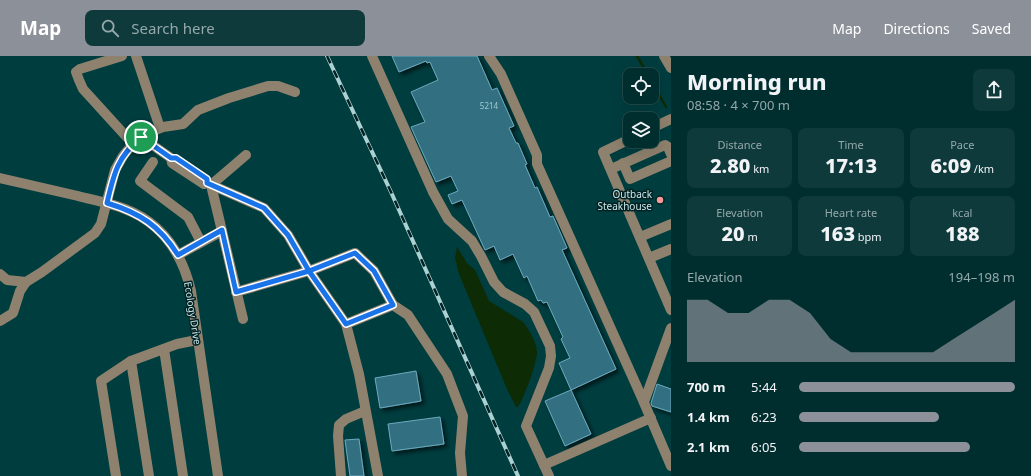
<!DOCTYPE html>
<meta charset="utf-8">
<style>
:root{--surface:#002e2f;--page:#0e3a3b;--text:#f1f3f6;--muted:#95a8aa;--line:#224a4b;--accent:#8c9099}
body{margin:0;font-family:"Noto Sans",sans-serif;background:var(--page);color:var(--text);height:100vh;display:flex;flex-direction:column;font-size:15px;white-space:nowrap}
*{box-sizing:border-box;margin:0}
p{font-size:13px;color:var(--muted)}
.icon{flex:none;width:22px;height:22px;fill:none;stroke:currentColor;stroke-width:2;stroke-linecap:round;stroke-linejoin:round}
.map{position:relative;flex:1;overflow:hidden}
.details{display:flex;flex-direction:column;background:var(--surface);width:360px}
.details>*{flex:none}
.fabs{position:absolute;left:623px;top:12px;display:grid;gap:8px}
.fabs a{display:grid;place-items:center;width:36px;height:36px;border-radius:8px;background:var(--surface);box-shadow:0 4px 16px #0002,0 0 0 1px var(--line);font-size:20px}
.pin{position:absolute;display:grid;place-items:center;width:34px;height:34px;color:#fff;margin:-17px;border:2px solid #fff;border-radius:50%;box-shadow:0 1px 4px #0007}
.round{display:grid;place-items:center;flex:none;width:42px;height:42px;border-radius:8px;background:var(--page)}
.summary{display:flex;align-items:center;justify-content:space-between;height:68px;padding:0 16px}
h1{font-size:22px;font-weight:800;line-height:30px}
.metrics{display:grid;grid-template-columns:repeat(3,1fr);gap:6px;height:68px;padding:4px 16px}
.metrics div{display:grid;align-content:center;border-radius:8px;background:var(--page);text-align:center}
.metrics b{font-size:20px;font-weight:800}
.metrics small{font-size:11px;font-weight:400}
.metrics p{font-size:11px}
.chart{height:112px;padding:8px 16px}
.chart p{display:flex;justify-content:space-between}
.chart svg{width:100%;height:72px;margin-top:4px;fill:var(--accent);opacity:.7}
ul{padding:0 16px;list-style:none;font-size:13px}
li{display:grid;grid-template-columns:64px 48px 1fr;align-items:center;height:30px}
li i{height:10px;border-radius:5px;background:var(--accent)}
header{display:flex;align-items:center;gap:24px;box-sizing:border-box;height:56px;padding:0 20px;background:var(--accent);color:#fff}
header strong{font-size:19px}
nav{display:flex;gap:22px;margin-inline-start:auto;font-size:14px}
.search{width:280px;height:36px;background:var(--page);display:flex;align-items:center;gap:10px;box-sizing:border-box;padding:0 14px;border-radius:8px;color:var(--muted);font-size:15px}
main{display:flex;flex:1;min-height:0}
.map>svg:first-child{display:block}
.water{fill:#0d2b04}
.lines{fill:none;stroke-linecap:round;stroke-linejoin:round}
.stream{stroke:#0d2b04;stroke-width:2.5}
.building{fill:#306f81;stroke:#6caabe;filter:url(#shadow)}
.minor{stroke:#8e826e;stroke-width:10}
.rail-casing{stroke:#acd1d3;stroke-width:4}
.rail{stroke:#032122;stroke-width:2.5;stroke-dasharray:8;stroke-linecap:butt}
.route-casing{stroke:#fff;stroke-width:8}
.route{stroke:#1a73e8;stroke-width:5}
.poi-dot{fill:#f59b9c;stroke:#032122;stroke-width:1.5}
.labels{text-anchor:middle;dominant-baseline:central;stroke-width:3;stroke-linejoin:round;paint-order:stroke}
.number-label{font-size:8px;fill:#a1cad0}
.poi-label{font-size:10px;fill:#c7e8ea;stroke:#032122;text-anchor:end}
.street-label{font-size:10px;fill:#c7e8ea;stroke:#032122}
</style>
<header>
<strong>Map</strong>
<div class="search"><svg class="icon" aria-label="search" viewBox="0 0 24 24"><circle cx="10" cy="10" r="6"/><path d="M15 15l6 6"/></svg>Search here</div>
<nav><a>Map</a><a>Directions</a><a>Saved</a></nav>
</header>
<main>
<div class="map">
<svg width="671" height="420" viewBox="0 0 671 420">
<defs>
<filter id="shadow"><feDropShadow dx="3" dy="3" stdDeviation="2" flood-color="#0009"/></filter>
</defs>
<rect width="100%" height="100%" fill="#003d3f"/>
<path class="water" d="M457,191L467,207L475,214L489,245L523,266C529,273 536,286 537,295C538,304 524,342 518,351H516L507,333L459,218L455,202Z"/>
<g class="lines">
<g class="stream">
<path d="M637,0L648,19"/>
<path d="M652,26L666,51"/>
</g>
</g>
<g class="building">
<path d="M392,0H477L492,34L497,32L514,70L509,72L516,87H518L527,108L525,109L535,132L537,131L550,161L553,160L567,192L562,194L616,313L571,334L559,307L570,302L561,283L563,281L547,246L543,247L541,244L538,245L527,220L524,222L513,198L500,204L494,190L485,194L462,144L452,148L448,139L458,135L451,120L436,126L411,71L425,66L411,36L438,24L430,6L427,7L426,5L399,16Z"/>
<path d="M416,315L421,345L380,352L375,322Z"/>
<path d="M657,328L671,333V356L652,350L651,347Z"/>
<path d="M571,334L591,378L565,390L545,345Z"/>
<path d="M440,361L444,388L392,395L388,368Z"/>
<path d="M359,383L364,420H350L345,384Z"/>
</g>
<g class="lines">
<g class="minor">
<path d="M122,0L80,13L76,16L79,24L83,33L133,88"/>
<path d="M136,0L160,72"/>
<path d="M372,0L433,136L448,163L472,185L481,200L494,226L503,236L525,248L534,256L550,290L551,300L549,312L526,370L549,420"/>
<path d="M489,0L501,18L537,99V108L642,342L671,410"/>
<path d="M664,0L671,12"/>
<path d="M652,72L671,63"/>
<path d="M141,81L171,102L172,107L204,128L207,127L264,152L288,179L309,215L346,268L359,318L378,420"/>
<path d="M630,83L603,96L671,254"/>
<path d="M153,106L140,125L188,161L201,186"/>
<path d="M623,107L630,123L671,105"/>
<path d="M611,113L665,89L668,91L671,98"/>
<path d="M0,122C26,128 52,134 78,140C93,144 110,147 125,153C162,167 182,197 191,235L218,420"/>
<path d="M211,129L243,263"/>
<path d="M211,129L246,99"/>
<path d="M640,181L671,168"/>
<path d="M178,199L222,175"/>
<path d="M649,202L671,193"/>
<path d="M0,218L7,224L26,226"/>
<path d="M236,236L309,215L355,197L374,215L393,249L408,259L447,318L463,360L460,397L462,420"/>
<path d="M0,265L13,257L20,235L26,226L42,216L95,177L101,168L115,114L123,100L131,90L142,80L163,71L183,68L198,54L229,42L268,30H278L295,36"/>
<path d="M346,268L393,249"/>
<path d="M164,293L183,420"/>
<path d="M131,305L149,420"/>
<path d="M644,346L671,272"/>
<path d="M544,409L651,362"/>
<path d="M116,420L101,325L131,305L177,288L197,284"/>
<path d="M341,420L338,380L339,369L346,363L365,355"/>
</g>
<g class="rail-casing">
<path id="rail" d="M327,0L391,136L518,420"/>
</g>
<use href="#rail" class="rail"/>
</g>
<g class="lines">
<g class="route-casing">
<path id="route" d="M141,81C117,102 114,117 107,147C140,157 160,170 178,199L222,174L236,236L309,215L346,268L393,249L374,215L355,197L309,215L288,179L264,152L207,127V123L176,102H171L141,81"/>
</g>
<use href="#route" class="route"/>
</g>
<circle class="poi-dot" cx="660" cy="144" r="4"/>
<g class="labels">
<g class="number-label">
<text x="489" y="49">5214</text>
</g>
<g class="poi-label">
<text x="652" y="138">Outback<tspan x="652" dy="12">Steakhouse</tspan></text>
</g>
<g class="street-label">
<text transform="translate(193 257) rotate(81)">Ecology Drive</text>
</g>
</g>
</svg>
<div class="fabs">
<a><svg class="icon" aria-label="locate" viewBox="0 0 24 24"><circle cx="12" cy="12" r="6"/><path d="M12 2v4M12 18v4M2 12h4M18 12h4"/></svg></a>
<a><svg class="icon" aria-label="layers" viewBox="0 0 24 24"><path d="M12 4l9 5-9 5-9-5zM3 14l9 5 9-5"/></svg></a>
</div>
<div class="pin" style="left:141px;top:81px;background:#1e9e55"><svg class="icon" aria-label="arrive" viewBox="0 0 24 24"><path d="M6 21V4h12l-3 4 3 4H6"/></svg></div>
</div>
<section class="details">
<div class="summary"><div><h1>Morning run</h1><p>08:58 · 4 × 700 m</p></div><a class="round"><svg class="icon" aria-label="share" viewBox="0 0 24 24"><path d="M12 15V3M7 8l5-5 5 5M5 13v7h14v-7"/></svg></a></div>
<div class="metrics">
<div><p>Distance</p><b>2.80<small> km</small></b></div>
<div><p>Time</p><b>17:13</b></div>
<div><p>Pace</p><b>6:09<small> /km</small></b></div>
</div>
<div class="metrics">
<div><p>Elevation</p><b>20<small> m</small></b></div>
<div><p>Heart rate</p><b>163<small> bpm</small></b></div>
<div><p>kcal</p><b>188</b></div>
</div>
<div class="chart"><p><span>Elevation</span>194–198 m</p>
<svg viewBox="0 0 160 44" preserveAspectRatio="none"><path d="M0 44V6L10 6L20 14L30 14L40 6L50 6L60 14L70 30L80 38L90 38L100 38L110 38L120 38L130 30L140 22L150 14L160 6V44z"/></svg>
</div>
<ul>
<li><b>700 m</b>5:44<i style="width:100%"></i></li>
<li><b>1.4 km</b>6:23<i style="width:65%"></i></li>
<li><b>2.1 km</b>6:05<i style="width:79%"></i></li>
</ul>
</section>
</main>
